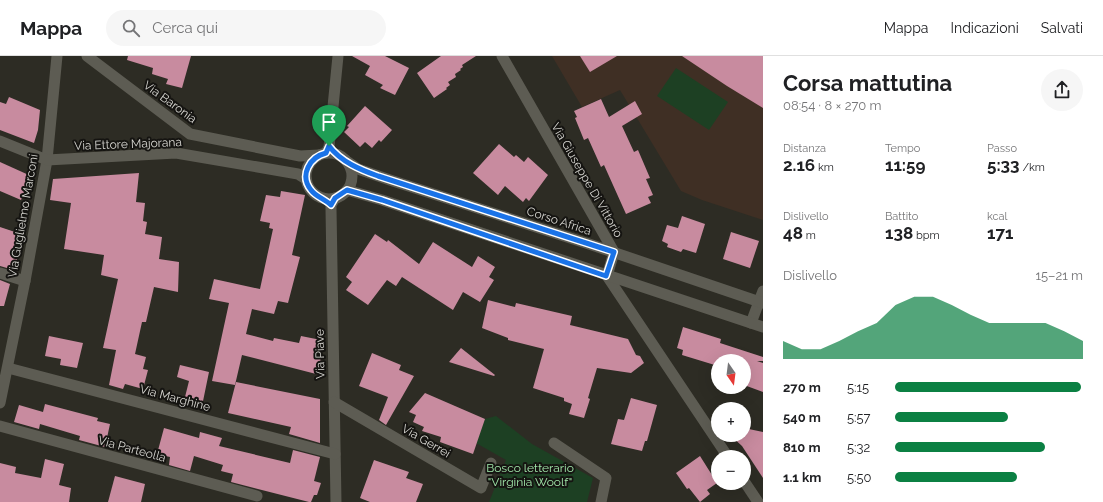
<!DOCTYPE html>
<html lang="it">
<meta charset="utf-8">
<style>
:root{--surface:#fff;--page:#f6f6f6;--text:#202124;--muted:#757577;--line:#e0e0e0;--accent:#0b8043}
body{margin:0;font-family:Raleway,sans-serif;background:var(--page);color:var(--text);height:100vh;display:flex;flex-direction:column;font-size:15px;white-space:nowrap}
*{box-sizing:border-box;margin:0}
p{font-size:13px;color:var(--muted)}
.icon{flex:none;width:22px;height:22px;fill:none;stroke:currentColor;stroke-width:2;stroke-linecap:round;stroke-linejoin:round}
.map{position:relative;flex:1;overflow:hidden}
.side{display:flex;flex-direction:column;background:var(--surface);width:340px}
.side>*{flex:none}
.needle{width:26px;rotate:166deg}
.controls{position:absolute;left:711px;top:298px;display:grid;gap:8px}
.controls a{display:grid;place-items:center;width:40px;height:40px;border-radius:50%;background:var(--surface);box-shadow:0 4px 16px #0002;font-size:20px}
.pin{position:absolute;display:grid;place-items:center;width:34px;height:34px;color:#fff;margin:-41px -17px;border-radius:50% 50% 50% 0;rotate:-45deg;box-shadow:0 0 4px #0007}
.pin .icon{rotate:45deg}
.round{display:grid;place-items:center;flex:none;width:42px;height:42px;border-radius:21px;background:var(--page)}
.head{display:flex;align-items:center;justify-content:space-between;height:68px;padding:0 20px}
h1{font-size:22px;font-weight:700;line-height:30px}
.figures{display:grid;grid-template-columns:repeat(3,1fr);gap:6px;height:68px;padding:4px 20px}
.figures div{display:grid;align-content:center}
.figures b{font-size:17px;font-weight:700}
.figures small{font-size:11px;font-weight:400}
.figures p{font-size:11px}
.chart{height:112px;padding:8px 20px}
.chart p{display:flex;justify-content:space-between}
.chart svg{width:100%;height:72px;margin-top:4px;fill:var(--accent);opacity:.7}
ul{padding:0 20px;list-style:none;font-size:13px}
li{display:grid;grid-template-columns:64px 48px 1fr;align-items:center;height:30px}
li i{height:10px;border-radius:5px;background:var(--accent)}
header{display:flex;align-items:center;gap:24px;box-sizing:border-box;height:56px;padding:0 20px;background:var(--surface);border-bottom:1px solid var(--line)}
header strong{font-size:19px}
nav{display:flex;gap:22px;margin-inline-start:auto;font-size:14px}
.search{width:280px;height:36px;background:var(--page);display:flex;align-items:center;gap:10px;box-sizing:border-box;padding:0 14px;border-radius:22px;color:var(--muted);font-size:15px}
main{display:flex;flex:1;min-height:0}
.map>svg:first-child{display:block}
.education{fill:#3f2f24}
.green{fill:#1d4023}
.building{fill:#c88b9f}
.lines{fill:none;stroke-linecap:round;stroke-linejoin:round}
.path{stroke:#83827b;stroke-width:2.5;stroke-dasharray:4 2;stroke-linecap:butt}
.minor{stroke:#5d5c53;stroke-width:11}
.tertiary{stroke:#5d5c53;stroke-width:11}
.route-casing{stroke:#fff;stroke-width:8}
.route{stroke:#1a73e8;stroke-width:5}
.labels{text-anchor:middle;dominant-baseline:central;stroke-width:4;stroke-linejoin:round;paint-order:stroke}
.street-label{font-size:12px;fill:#d7d6d1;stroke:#151411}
.park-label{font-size:12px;fill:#a2e8ab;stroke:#151411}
</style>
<header>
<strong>Mappa</strong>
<div class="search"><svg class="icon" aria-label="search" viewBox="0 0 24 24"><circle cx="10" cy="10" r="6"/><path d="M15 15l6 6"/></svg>Cerca qui</div>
<nav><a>Mappa</a><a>Indicazioni</a><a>Salvati</a></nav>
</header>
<main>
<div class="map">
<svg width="763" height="446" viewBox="0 0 763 446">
<rect width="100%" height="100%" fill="#2d2c24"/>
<path class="education" d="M552,0H763V164L702,144L681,135L620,34L582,51Z"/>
<g class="green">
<path d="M676,12L728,46L709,74L657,40Z"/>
<path d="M496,360L532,388L593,422L587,446H489L506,404L476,387L485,363Z"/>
</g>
<g class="building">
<path d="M128,0H191L182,32L166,28L168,23L152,18L153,12L127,4Z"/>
<path d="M352,0H385L409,12L395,39L380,32L383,29L365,19L370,10Z"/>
<path d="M441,0H476L462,9L463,11L460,13L461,14L455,18L456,21L448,26L450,29L446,32L447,33L434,42L417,17Z"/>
<path d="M580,0H617L590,16Z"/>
<path d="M682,0H763V52L727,30Z"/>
<path d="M9,41L40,54L38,74L34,87L0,74V46L6,48Z"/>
<path d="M601,43L609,61L635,45L642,58L622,70L634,96L638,94L650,122L646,123L653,139L648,141L651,147L626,158L604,109L601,111L588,82L584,84L575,62L577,61L574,55Z"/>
<path d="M365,50L392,74L381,86L379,84L372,92L365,86L360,91L344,76L349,71L347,70Z"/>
<path d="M499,88L514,101L516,99L524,106L528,101L548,119L529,145L526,142L523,146L505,130L498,139L473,117Z"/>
<path d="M0,106L31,120L21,144L0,135Z"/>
<path d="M139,117L136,146L145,147L143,165L147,166L145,178L162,181L159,203L179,206L178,236L154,231L146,266H142L135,298L146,301L143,313L148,314L143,333L125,328L123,333L109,329L116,294L103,292L118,223L101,219L104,199L64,193L71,147L50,144L53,123Z"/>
<path d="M281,135L305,139L292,199L300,201L288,247L278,245L274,258L252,253L246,278L273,285L274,282L299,287L301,280L321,284L320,319L242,299L235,329L212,325L229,247L209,243L214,223L260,233L273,173L269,172L270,167L260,165L266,139L280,141Z"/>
<path d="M682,160L705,168L696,197L683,193L681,196L667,191L668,188L662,185L667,169L678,172Z"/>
<path d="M0,171L18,177L15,187L21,189L14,214L0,210Z"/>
<path d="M731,176L759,185L750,212L723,203Z"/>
<path d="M375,178L387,186L388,184L419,208L433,186L472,211L478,200L495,211L489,221L494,224L480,246L463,236L453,254L402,221L396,230L387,224L368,249L346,234L352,226L346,221Z"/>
<path d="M0,224L10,228L4,250H0Z"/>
<path d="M488,244L515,251L516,247L572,260L570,269L628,283L636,299L640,300L644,307L631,317L597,312L588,342L590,343L584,362L569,358L572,348L564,345V342L533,332L544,293L508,284V282L482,272Z"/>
<path d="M683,271L721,283L720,287L763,301V305H757L763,307V336L744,329V305H718V310L682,299L683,294L677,292Z"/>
<path d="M49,280L83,287L77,312L60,309L61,303L45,300Z"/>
<path d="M461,292L495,319L494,320L449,306Z"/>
<path d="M372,297L401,309L399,314L414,320L386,369L379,364L388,341L359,330Z"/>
<path d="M180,309L209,316L202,350L184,345L189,325L177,321Z"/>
<path d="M236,326L320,343V387L289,378L291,371L228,357Z"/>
<path d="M425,337L485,363L473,398L440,386L441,381L422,375L424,371L413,366L416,359L409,356Z"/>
<path d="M631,342L657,349L647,385H645L642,395L611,388L618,363L624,364Z"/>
<path d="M45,348L98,362L97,365L110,368L105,391L79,384L80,380L40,368L39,373L14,366L19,349L43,356Z"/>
<path d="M164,372L199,382L200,376L222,382L219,390L290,407L293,394L320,401L314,425L321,427L317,439H314L311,446H309L231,426L233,418L221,415L223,409L194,400L190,415L169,409L170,401L157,398Z"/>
<path d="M744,372L763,376V422L742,390L730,379H744Z"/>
<path d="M700,400L717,427L707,434L710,438L700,446L689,432L687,433L676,417Z"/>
<path d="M45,403L64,408L59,429L71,432L69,446H0V407L16,411L15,417L41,422Z"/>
<path d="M374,404L409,416L406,422L423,428L416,446H370L360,442Z"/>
<path d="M115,420L145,428L141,446H108Z"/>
</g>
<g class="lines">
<path class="path" d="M309,136L319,144"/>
<g class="minor">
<path d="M502,0L614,196L607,220L728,401"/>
<path d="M326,97L329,91L338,0"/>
<path d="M335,142L331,149V153L336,446"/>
<path d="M0,217L25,225"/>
<path d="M751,267L763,235"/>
<path d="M8,312L335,398"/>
<path d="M334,346L481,432L491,407"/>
<path d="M0,347L25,225L47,104L57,0"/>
<path d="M0,370L257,440"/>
<path d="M554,387L606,422L601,446"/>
<path d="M744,425L758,446"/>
</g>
<g class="tertiary">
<path d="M87,0L190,78L300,100L319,99"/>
<path d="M0,85L47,104L176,97L298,118L306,123"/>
<circle cx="329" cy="120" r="23"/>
<path d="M348,106L358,113L390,124L589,188L763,247"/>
<path d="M347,134L382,144L763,271"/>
</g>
</g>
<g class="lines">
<g class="route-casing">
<path id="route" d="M329,90C341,106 361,114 378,120L614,196L606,220L382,144L347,134L335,142L331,149C325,143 316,141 311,134C299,119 310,101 326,97Z"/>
</g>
<use href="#route" class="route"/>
</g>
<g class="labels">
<g class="street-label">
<text transform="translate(170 46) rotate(36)">Via Baronia</text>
<text transform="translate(128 88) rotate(-2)">Via Ettore Majorana</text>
<text transform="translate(587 124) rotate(60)">Via Giuseppe Di Vittorio</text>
<text transform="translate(23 160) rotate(-80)">Via Guglielmo Marconi</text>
<text transform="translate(559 165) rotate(18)">Corso Africa</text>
<text transform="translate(320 298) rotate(-91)">Via Piave</text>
<text transform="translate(175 342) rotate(15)">Via Marghine</text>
<text transform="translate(426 385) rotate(30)">Via Gerrei</text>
<text transform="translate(132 393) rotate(15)">Via Parteolla</text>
</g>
<g class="park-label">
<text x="530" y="412">Bosco letterario<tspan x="530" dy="14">"Virginia Woolf"</tspan></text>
</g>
</g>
</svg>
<div class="controls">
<a><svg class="needle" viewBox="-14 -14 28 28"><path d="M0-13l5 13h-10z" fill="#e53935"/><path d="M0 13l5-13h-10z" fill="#757577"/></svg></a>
<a>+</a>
<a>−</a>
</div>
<div class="pin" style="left:329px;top:90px;background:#1e9e55"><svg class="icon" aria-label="arrive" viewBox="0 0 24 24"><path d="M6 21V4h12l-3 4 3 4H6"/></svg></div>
</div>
<section class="side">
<div class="head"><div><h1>Corsa mattutina</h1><p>08:54 · 8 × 270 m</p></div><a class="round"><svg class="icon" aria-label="share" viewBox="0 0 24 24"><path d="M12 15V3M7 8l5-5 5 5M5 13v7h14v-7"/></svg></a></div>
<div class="figures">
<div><p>Distanza</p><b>2.16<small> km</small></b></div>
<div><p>Tempo</p><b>11:59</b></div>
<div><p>Passo</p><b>5:33<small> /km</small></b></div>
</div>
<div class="figures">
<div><p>Dislivello</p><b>48<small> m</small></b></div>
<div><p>Battito</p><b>138<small> bpm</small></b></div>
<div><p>kcal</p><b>171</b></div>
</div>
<div class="chart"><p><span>Dislivello</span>15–21 m</p>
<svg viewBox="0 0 160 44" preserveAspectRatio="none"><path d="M0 44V33L10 38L20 38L30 33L40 27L50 22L60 11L70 6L80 6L90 11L100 17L110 22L120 22L130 22L140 22L150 27L160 33V44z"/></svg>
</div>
<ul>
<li><b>270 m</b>5:15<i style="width:99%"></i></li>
<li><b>540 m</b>5:57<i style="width:60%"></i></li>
<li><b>810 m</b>5:32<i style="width:80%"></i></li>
<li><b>1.1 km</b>5:50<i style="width:65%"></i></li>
</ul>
</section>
</main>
